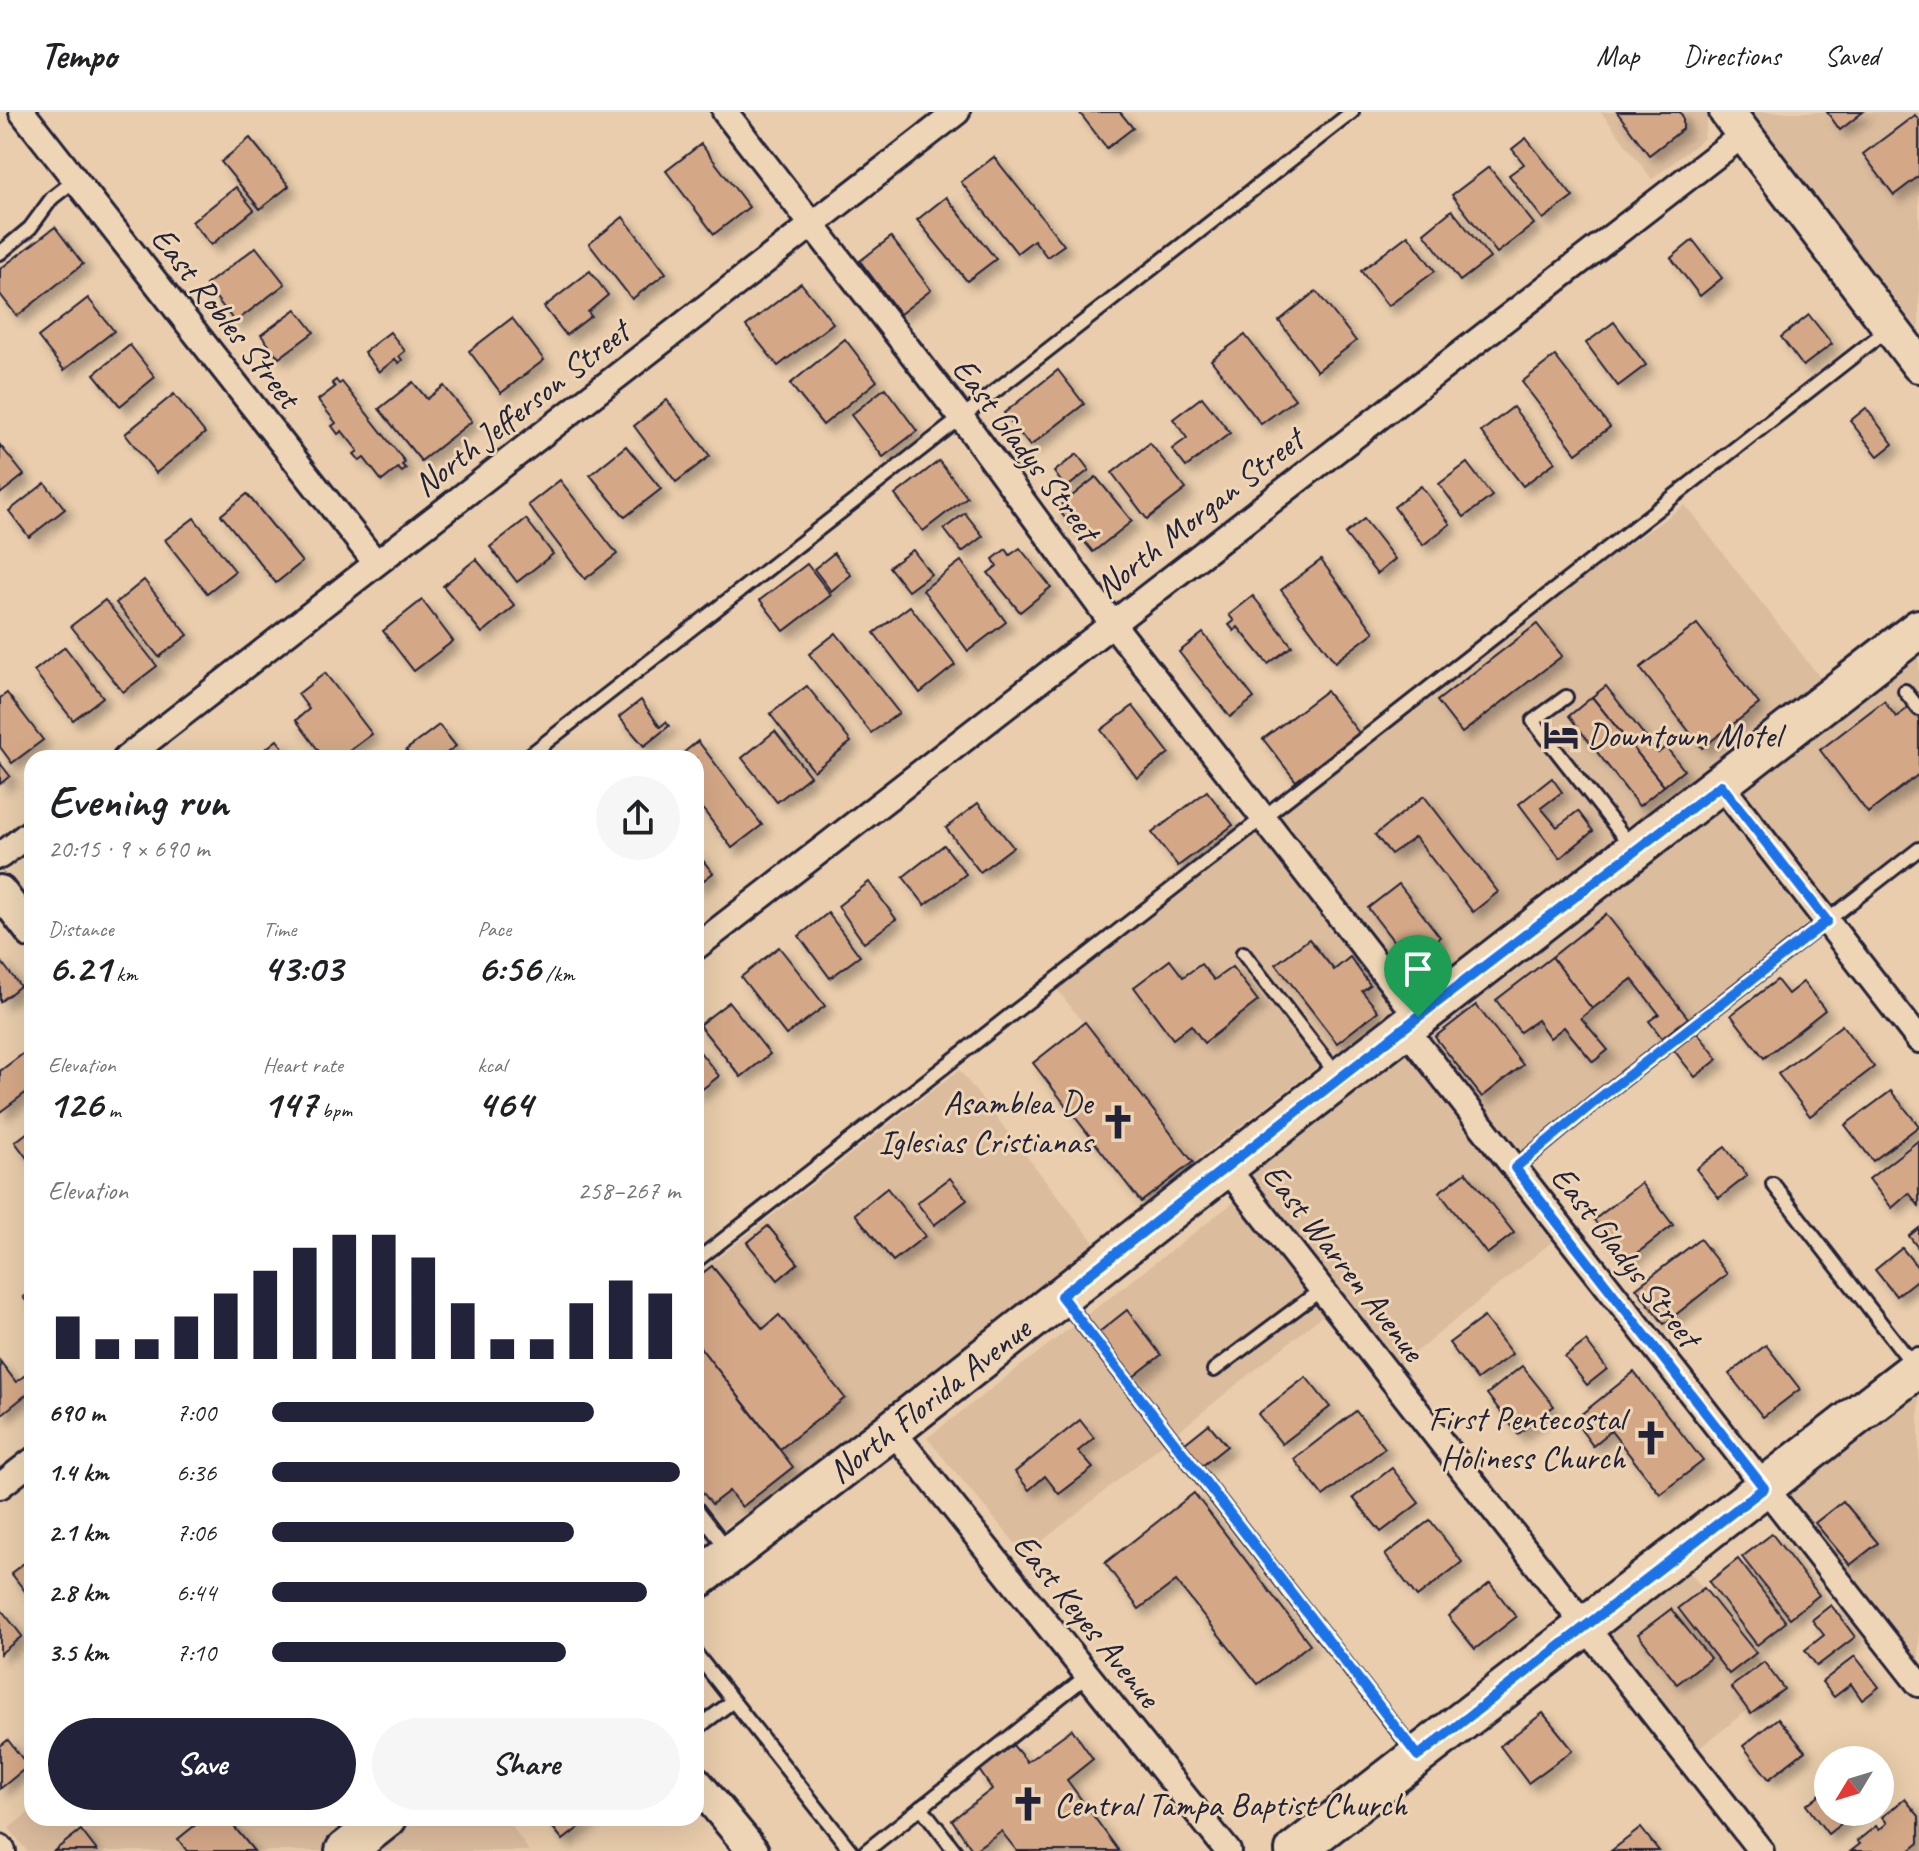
<!DOCTYPE html>
<meta charset="utf-8">
<style>
:root{--surface:#fff;--page:#f6f6f6;--text:#202124;--muted:#757577;--line:#e0e0e0;--accent:#22223b}
body{margin:0;font-family:Caveat,sans-serif;background:var(--page);color:var(--text);height:100vh;display:flex;flex-direction:column;font-size:30px;white-space:nowrap}
*{box-sizing:border-box;margin:0}
p{font-size:26px;color:var(--muted)}
.icon{flex:none;width:44px;height:44px;fill:none;stroke:currentColor;stroke-width:2;stroke-linecap:round;stroke-linejoin:round}
.map{position:relative;flex:1;overflow:hidden}
.sheet{position:absolute;left:24px;top:638px;width:680px;height:1076px;display:flex;flex-direction:column;background:var(--surface);border-radius:24px;box-shadow:0 8px 32px #0002}
.sheet>*{flex:none}
.needle{width:52px;rotate:232deg}
.fabs{position:absolute;left:1814px;top:1634px;display:grid;gap:16px}
.fabs a{display:grid;place-items:center;width:80px;height:80px;border-radius:50%;background:var(--surface);box-shadow:0 8px 32px #0002;font-size:40px}
.pin{position:absolute;display:grid;place-items:center;width:68px;height:68px;color:#fff;margin:-82px -34px;border-radius:50% 50% 50% 0;rotate:-45deg;box-shadow:0 0 8px #0007}
.pin .icon{rotate:45deg}
.round{display:grid;place-items:center;flex:none;width:84px;height:84px;border-radius:42px;background:var(--page)}
.overview{display:flex;align-items:center;justify-content:space-between;height:136px;padding:0 24px}
h1{font-size:44px;font-weight:600;line-height:60px}
.metrics{display:grid;grid-template-columns:repeat(3,1fr);gap:12px;height:136px;padding:8px 24px}
.metrics div{display:grid;align-content:center}
.metrics b{font-size:40px;font-weight:600}
.metrics small{font-size:22px;font-weight:400}
.metrics p{font-size:22px}
.chart{height:224px;padding:16px 24px}
.chart p{display:flex;justify-content:space-between}
.chart svg{width:100%;height:144px;margin-top:8px;stroke:var(--accent);stroke-width:6}
.button{display:flex;gap:16px;margin-top:auto;padding:16px 24px}
.button a{flex:1;height:92px;border-radius:48px;background:var(--accent);color:#fff;font-size:32px;font-weight:600;line-height:92px;text-align:center}
.button a+a{background:var(--page);color:var(--text)}
ul{padding:0 24px;list-style:none;font-size:26px}
li{display:grid;grid-template-columns:128px 96px 1fr;align-items:center;height:60px}
li i{height:20px;border-radius:10px;background:var(--accent)}
header{display:flex;align-items:center;gap:48px;box-sizing:border-box;height:112px;padding:0 40px;background:var(--surface);border-bottom:2px solid var(--line)}
header strong{font-size:38px}
nav{display:flex;gap:44px;margin-inline-start:auto;font-size:28px}
.map>svg:first-child{display:block}
.built{fill:#dbbc9d}
.building{fill:#d4a887;stroke:#22223b;stroke-width:2;filter:url(#shadow)}
.lines{fill:none;stroke-linecap:round;stroke-linejoin:round}
.service-casing{stroke:#22223b;stroke-width:18}
.minor-casing{stroke:#22223b;stroke-width:30}
.tertiary-casing{stroke:#22223b;stroke-width:36}
.secondary-casing{stroke:#22223b;stroke-width:40}
.primary-casing{stroke:#22223b;stroke-width:44}
.service{stroke:#edd5b5;stroke-width:12}
.minor{stroke:#edd5b5;stroke-width:24}
.tertiary{stroke:#edd5b5;stroke-width:30}
.secondary{stroke:#edd5b5;stroke-width:34}
.primary{stroke:#edd5b5;stroke-width:38}
.route-casing{stroke:#fff;stroke-width:16}
.route{stroke:#1a73e8;stroke-width:10}
.labels{text-anchor:middle;dominant-baseline:central;stroke-width:6;stroke-linejoin:round;paint-order:stroke}
.street-label{font-size:34px;fill:#22223b;stroke:#edd5b5}
.poi-label{font-size:34px;fill:#22223b;stroke:#edd5b5;text-anchor:start}
</style>
<header>
<strong>Tempo</strong>
<nav><a>Map</a><a>Directions</a><a>Saved</a></nav>
</header>
<div class="map">
<svg width="1919" height="1739" viewBox="0 0 1919 1739">
<defs>
<filter id="shadow"><feDropShadow dx="7" dy="7" stdDeviation="4" flood-color="#0004"/></filter>
</defs>
<rect width="100%" height="100%" fill="#e9cdac"/>
<filter id="ink" filterUnits="userSpaceOnUse"><feTurbulence type="fractalNoise" baseFrequency=".0125" numOctaves="2"/><feDisplacementMap in="SourceGraphic" scale="16" xChannelSelector="R" yChannelSelector="G"/><feConvolveMatrix kernelMatrix="1 2 1 2 8 2 1 2 1" color-interpolation-filters="sRGB"/></filter>
<g filter="url(#ink)">
<g class="built">
<path d="M1601,0H1704L1708,6L1703,27L1652,67Z"/>
<path d="M1749,0H1919V218Z"/>
<path d="M1685,393L1821,567L1702,663L1814,806L1520,1048L1425,928L1439,915L1275,702L1520,509Z"/>
<path d="M1919,539V730L1835,796L1745,680Z"/>
<path d="M1253,715L1394,896L1192,1051L1053,872Z"/>
<path d="M1401,922L1559,1124L1390,1261L1230,1055Z"/>
<path d="M959,958L1096,1133L801,1361L696,1437V1163Z"/>
<path d="M1238,1087L1328,1199L1025,1443L927,1326Z"/>
<path d="M1919,1268V1569L1766,1379Z"/>
<path d="M1678,1445L1778,1574L1692,1642L1588,1515Z"/>
<path d="M32,1698V1706H363L321,1739H27L9,1716Z"/>
<path d="M410,1706H507L529,1739H368Z"/>
</g>
<g class="building">
<path d="M1079,0H1120L1133,16L1107,36Z"/>
<path d="M1617,0H1680L1683,5V17L1649,43Z"/>
<path d="M1827,0H1863L1840,18Z"/>
<path d="M1915,3L1919,8V64L1894,83L1863,42Z"/>
<path d="M250,26L289,74L260,97L221,50Z"/>
<path d="M1526,26L1573,85L1543,107L1509,63L1524,52L1512,37Z"/>
<path d="M701,32L749,95L714,122L666,59Z"/>
<path d="M994,45L1064,133L1047,145L1034,128L1017,141L961,70Z"/>
<path d="M1489,55L1534,112L1497,141L1452,83Z"/>
<path d="M236,75L254,98L211,133L192,110Z"/>
<path d="M946,85L996,147L967,169L917,108Z"/>
<path d="M1452,98L1490,146L1460,169L1424,121Z"/>
<path d="M623,105L666,161L632,187L589,132Z"/>
<path d="M55,115L83,152L17,204L0,182V157Z"/>
<path d="M1408,123L1435,159L1388,194L1361,159Z"/>
<path d="M891,125L931,178L900,202L860,149Z"/>
<path d="M1693,128L1722,166L1700,184L1671,146Z"/>
<path d="M256,135L285,172L235,210L206,173Z"/>
<path d="M590,159L608,183L588,200L591,204L566,223L544,195Z"/>
<path d="M801,171L833,211L778,254L746,214Z"/>
<path d="M1316,179L1356,229L1317,259L1279,209Z"/>
<path d="M88,186L114,219L64,258L38,225Z"/>
<path d="M296,197L314,220L279,246L261,223Z"/>
<path d="M1809,203L1832,232L1803,254L1781,225Z"/>
<path d="M512,206L544,248L501,281L469,239Z"/>
<path d="M1614,210L1646,253L1618,274L1586,231Z"/>
<path d="M390,220L405,239L399,244L402,248L399,251L395,247L379,260L364,240Z"/>
<path d="M1245,223L1295,287L1261,312L1211,248Z"/>
<path d="M845,227L877,269L823,313L790,272Z"/>
<path d="M130,233L155,265L120,294L94,262Z"/>
<path d="M1555,244L1610,315L1576,341L1522,270Z"/>
<path d="M1058,258L1084,292L1030,334L1004,301Z"/>
<path d="M336,268L339,272L342,270L405,350L402,353L406,357L402,360L398,356L382,369L364,346L360,349L354,342L358,339L342,319L338,322L332,314L336,311L318,288L335,275L332,271Z"/>
<path d="M413,270L427,287L444,274L472,309L421,349L379,297Z"/>
<path d="M885,276L917,319L883,345L851,303Z"/>
<path d="M174,282L205,321L156,361L125,322Z"/>
<path d="M1202,285L1230,321L1186,355L1172,337L1187,326L1173,307Z"/>
<path d="M667,288L710,344L676,370L634,314Z"/>
<path d="M1513,295L1555,350L1523,374L1481,320Z"/>
<path d="M1866,296L1893,332L1878,344L1850,309Z"/>
<path d="M1150,331L1186,377L1147,407L1112,361Z"/>
<path d="M0,333L24,363L0,382Z"/>
<path d="M626,334L661,377L625,405L590,363Z"/>
<path d="M1077,342L1089,358L1066,376L1054,360Z"/>
<path d="M939,349L967,385L923,419L895,383Z"/>
<path d="M1467,351L1492,384L1464,405L1439,372Z"/>
<path d="M1096,365L1132,409L1093,440L1057,396Z"/>
<path d="M560,368L617,442L585,467L528,393Z"/>
<path d="M45,371L65,397L29,425L9,399Z"/>
<path d="M1421,374L1450,412L1423,433L1394,395Z"/>
<path d="M247,382L302,450L276,471L221,403Z"/>
<path d="M965,401L983,424L962,440L944,417Z"/>
<path d="M194,406L235,459L207,481L165,428Z"/>
<path d="M526,407L553,442L517,470L490,435Z"/>
<path d="M1364,407L1395,447L1377,462L1345,422Z"/>
<path d="M1020,436L1051,475L1020,500L988,461L997,454L993,447L1006,437L1010,443Z"/>
<path d="M913,438L931,462L908,479L889,455Z"/>
<path d="M834,441L851,463L831,479L814,457Z"/>
<path d="M476,447L515,494L482,521L443,474Z"/>
<path d="M1321,448L1374,520L1335,550L1281,478Z"/>
<path d="M961,449L1006,510L968,539L923,478Z"/>
<path d="M807,452L831,483L784,519L760,488Z"/>
<path d="M144,468L188,523L159,545L116,491Z"/>
<path d="M1253,484L1292,534L1268,552L1238,515L1234,519L1229,513L1234,509L1229,503Z"/>
<path d="M105,488L157,554L123,580L71,514Z"/>
<path d="M422,488L453,529L414,559L383,519Z"/>
<path d="M910,494L955,553L920,581L874,521Z"/>
<path d="M1537,512L1562,544L1462,621L1437,589Z"/>
<path d="M1697,512L1759,592L1702,636L1640,556Z"/>
<path d="M836,521L899,601L871,621L809,542Z"/>
<path d="M1203,521L1254,586L1230,605L1179,540Z"/>
<path d="M65,535L103,585L73,608L34,559Z"/>
<path d="M325,561L372,622L340,646H324L296,608L309,597L298,582Z"/>
<path d="M807,574L851,630L814,659L770,602Z"/>
<path d="M1606,574L1658,641L1666,635L1684,658L1664,674L1592,585Z"/>
<path d="M1326,579L1359,621L1296,669L1263,627Z"/>
<path d="M7,581L43,628L12,651L0,635V586Z"/>
<path d="M1592,585L1664,674L1639,694L1569,604Z"/>
<path d="M641,588L660,615L666,610L669,614L644,634L619,605Z"/>
<path d="M1884,589L1896,605L1912,593L1919,602V662L1868,701L1820,638Z"/>
<path d="M1133,594L1169,641L1137,666L1101,618Z"/>
<path d="M439,613L456,634L440,646H412L406,638Z"/>
<path d="M775,619L810,664L777,690L742,646Z"/>
<path d="M277,628L291,646H254Z"/>
<path d="M698,629L762,713L732,736L696,688V646H677Z"/>
<path d="M0,651L10,664L0,672Z"/>
<path d="M1552,666L1562,680L1541,696L1557,715L1578,699L1593,719L1560,746L1519,692Z"/>
<path d="M1207,679L1233,713L1178,754L1152,721Z"/>
<path d="M1424,684L1498,780L1473,800L1415,725L1391,742L1375,723Z"/>
<path d="M978,691L1013,735L980,760L946,716Z"/>
<path d="M944,733L966,762L925,793L903,765Z"/>
<path d="M696,740L713,761L696,774Z"/>
<path d="M869,770L896,807L864,831L838,794Z"/>
<path d="M1399,772L1440,825L1409,849L1368,796Z"/>
<path d="M828,801L860,844L830,866L799,824Z"/>
<path d="M1606,802L1688,906L1662,926L1649,909L1659,902L1632,867L1592,897L1552,845Z"/>
<path d="M1309,827L1334,858L1350,845L1370,873L1362,879L1378,899L1337,931L1276,852Z"/>
<path d="M779,835L825,894L786,923L741,865Z"/>
<path d="M1552,845L1592,897L1581,906L1608,938L1593,950L1564,915L1550,926L1537,908L1520,920L1496,888Z"/>
<path d="M0,848L20,874L0,890Z"/>
<path d="M1170,848L1183,865L1201,852L1214,868L1232,855L1258,889L1204,931L1191,913L1173,927L1134,875Z"/>
<path d="M1777,868L1788,882L1803,870L1825,898L1764,946L1731,903Z"/>
<path d="M729,890L770,942L741,965L699,913Z"/>
<path d="M1476,893L1523,953L1482,985L1435,925Z"/>
<path d="M1085,910L1193,1050L1141,1090L1033,951Z"/>
<path d="M1842,913L1874,955L1810,1004L1778,962Z"/>
<path d="M1696,919L1718,947L1695,965L1673,937Z"/>
<path d="M696,935L719,964L696,982Z"/>
<path d="M28,938L32,944V976L0,1000V959Z"/>
<path d="M1891,979L1919,1014L1873,1049L1845,1013Z"/>
<path d="M32,1017V1053L15,1030Z"/>
<path d="M1919,1028V1094L1909,1081L1892,1096L1869,1067Z"/>
<path d="M1725,1035L1747,1064L1719,1086L1696,1057Z"/>
<path d="M1466,1060L1514,1121L1487,1142L1439,1080Z"/>
<path d="M950,1066L967,1088L934,1113L917,1091Z"/>
<path d="M1641,1071L1673,1113L1626,1150L1594,1108Z"/>
<path d="M887,1076L925,1124L893,1149L855,1102Z"/>
<path d="M768,1114L798,1151L778,1168L747,1131Z"/>
<path d="M1919,1116V1137L1909,1124Z"/>
<path d="M1700,1127L1727,1162L1664,1212L1636,1176Z"/>
<path d="M1902,1136L1919,1157V1166L1896,1184L1875,1158Z"/>
<path d="M712,1154L763,1217L779,1203L845,1286L780,1337L696,1230V1166Z"/>
<path d="M32,1178V1197L23,1185Z"/>
<path d="M1127,1198L1161,1243L1133,1265L1098,1221Z"/>
<path d="M1484,1205L1512,1242L1477,1268L1449,1231Z"/>
<path d="M1586,1229L1607,1257L1587,1273L1565,1245Z"/>
<path d="M696,1230L793,1355L742,1395L729,1379L712,1392L696,1372Z"/>
<path d="M1766,1233L1800,1277L1763,1305L1729,1262Z"/>
<path d="M0,1249L16,1270L32,1258V1278L1,1303Z"/>
<path d="M1522,1254L1554,1294L1518,1322L1487,1282Z"/>
<path d="M1634,1260L1703,1349L1660,1382L1611,1319L1593,1334L1574,1308Z"/>
<path d="M1306,1265L1330,1295L1282,1332L1258,1302Z"/>
<path d="M1356,1299L1385,1336L1323,1384L1294,1347Z"/>
<path d="M1080,1308L1094,1326L1078,1339L1093,1356L1059,1382L1045,1364L1029,1378L1015,1360Z"/>
<path d="M1209,1312L1227,1334L1202,1354L1184,1332Z"/>
<path d="M1392,1356L1419,1391L1381,1420L1353,1386Z"/>
<path d="M1194,1381L1310,1532L1258,1572L1176,1469L1139,1497L1105,1451Z"/>
<path d="M1843,1389L1878,1431L1850,1453L1815,1411Z"/>
<path d="M1430,1408L1462,1450L1417,1485L1385,1443Z"/>
<path d="M1772,1422L1819,1483L1790,1506L1742,1445Z"/>
<path d="M32,1445V1488L11,1461Z"/>
<path d="M1738,1447L1786,1510L1757,1533L1709,1470Z"/>
<path d="M1490,1471L1516,1505L1475,1537L1448,1504Z"/>
<path d="M1704,1476L1756,1541L1729,1562L1678,1496Z"/>
<path d="M1831,1493L1855,1525L1817,1554L1805,1538L1824,1523L1812,1508Z"/>
<path d="M0,1496L22,1524L0,1542Z"/>
<path d="M1671,1497L1710,1546L1677,1572L1638,1522Z"/>
<path d="M1855,1544L1879,1575L1862,1588L1851,1572L1834,1585L1822,1570Z"/>
<path d="M1764,1550L1784,1577L1751,1602L1731,1575Z"/>
<path d="M1543,1601L1573,1638L1528,1671L1500,1634Z"/>
<path d="M1778,1606L1805,1639L1769,1667L1743,1634Z"/>
<path d="M1072,1617L1093,1647L1067,1668L1119,1739H1017L1001,1719L973,1739L952,1708L992,1677L979,1658L1013,1633L1027,1650Z"/>
<path d="M8,1628L28,1654L0,1677V1634Z"/>
<path d="M1828,1676V1700H1856L1828,1722L1806,1693Z"/>
<path d="M1905,1687L1919,1704V1731L1909,1739H1851L1860,1732L1857,1729L1876,1714L1879,1718L1887,1711L1882,1705Z"/>
<path d="M204,1706H227L254,1739H187L178,1727Z"/>
<path d="M545,1706H591L563,1728Z"/>
<path d="M1641,1716L1659,1739H1611Z"/>
<path d="M81,1718L97,1739H54Z"/>
</g>
<g class="lines">
<g class="service-casing">
<g id="service">
<path d="M0,141L30,116L52,86L75,68"/>
<path d="M1905,579L1919,597"/>
<path d="M1566,585L1533,609L1631,734"/>
<path d="M526,646L1352,0"/>
<path d="M1243,841L1338,964"/>
<path d="M1515,1056L1597,988L1919,737"/>
<path d="M1773,1072L1915,1255"/>
<path d="M696,1149L1888,217"/>
<path d="M1064,1188L1416,1642"/>
<path d="M1214,1258L1322,1177"/>
<path d="M696,1396L728,1438"/>
<path d="M696,1542L851,1739"/>
<path d="M696,1617L733,1589"/>
<path d="M921,1695L955,1739"/>
<path d="M866,1739L1088,1563"/>
</g>
</g>
<g class="minor-casing">
<g id="minor">
<path d="M22,0L376,451"/>
<path d="M725,0L961,305L1112,511L1418,905"/>
<path d="M126,646L957,0"/>
<path d="M1721,673L1919,928"/>
<path d="M0,744L32,719"/>
<path d="M696,835L1744,22"/>
<path d="M1405,916L1919,1572"/>
<path d="M1226,1055L1761,1739"/>
<path d="M892,1318L1228,1739"/>
<path d="M0,1374L32,1349"/>
<path d="M0,1735L3,1739"/>
</g>
</g>
<g class="tertiary-casing">
<g id="tertiary">
<path d="M0,779L32,821"/>
<path d="M696,1670L753,1739"/>
</g>
</g>
<g class="secondary-casing">
<path id="secondary" d="M1727,0L1919,253"/>
</g>
<g class="primary-casing">
<g id="primary">
<path d="M696,1468L892,1318L1226,1055L1919,517"/>
<path d="M345,1739L387,1706"/>
<path d="M1295,1739L1919,1255"/>
</g>
</g>
<use href="#service" class="service"/>
<use href="#minor" class="minor"/>
<use href="#tertiary" class="tertiary"/>
<use href="#secondary" class="secondary"/>
<use href="#primary" class="primary"/>
</g>
</g>
<g class="lines" filter="url(#ink)">
<g class="route-casing">
<path id="route" d="M1721,673L1827,809L1597,988L1515,1056L1764,1376L1418,1644L1061,1184L1418,905Z"/>
</g>
<use href="#route" class="route"/>
</g>
<defs>
<g id="hotel-bare" transform="scale(2.76)"><path d="M-6-4.5h1.5V1H6V5H4.5V3h-9V5H-6ZM-4 0a1.8 1.8 0 1 1 3.6 0ZM.5 0V-2.5h3Q6-2.5 6 0Z" fill="#22223b" stroke="#edd5b5" stroke-width="2.5" paint-order="stroke"/></g>
<g id="church-bare" transform="scale(2.76)"><path d="M-1.2-6h2.4v3.5h3.3v2.4h-3.3V6h-2.4V-.1h-3.3v-2.4h3.3Z" fill="#22223b" stroke="#edd5b5" stroke-width="2.5" paint-order="stroke"/></g>
</defs>
<g fill-rule="evenodd">
<use href="#hotel-bare" x="1561" y="623"/>
<use href="#church-bare" x="1118" y="1010"/>
<use href="#church-bare" x="1651" y="1326"/>
<use href="#church-bare" x="1028" y="1692"/>
</g>
<g class="labels">
<g class="street-label">
<text transform="translate(226 205) rotate(52)">East Robles Street</text>
<text transform="translate(521 296) rotate(-38)">North Jefferson Street</text>
<text transform="translate(1026 337) rotate(53)">East Gladys Street</text>
<text transform="translate(1199 401) rotate(-38)">North Morgan Street</text>
<text transform="translate(1626 1144) rotate(52)">East Gladys Street</text>
<text transform="translate(1344 1150) rotate(52)">East Warren Avenue</text>
<text transform="translate(929 1288) rotate(-38)">North Florida Avenue</text>
<text transform="translate(1087 1508) rotate(51)">East Keyes Avenue</text>
</g>
<g class="poi-label">
<text x="1587" y="623">Downtown Motel</text>
<text x="1092" y="990" text-anchor="end">Asamblea De<tspan x="1092" dy="39">Iglesias Cristianas</tspan></text>
<text x="1625" y="1306" text-anchor="end">First Pentecostal<tspan x="1625" dy="39">Holiness Church</tspan></text>
<text x="1054" y="1692">Central Tampa Baptist Church</text>
</g>
</g>
</svg>
<div class="fabs">
<a><svg class="needle" viewBox="-14 -14 28 28"><path d="M0-13l5 13h-10z" fill="#e53935"/><path d="M0 13l5-13h-10z" fill="#757577"/></svg></a>
</div>
<div class="pin" style="left:1418px;top:905px;background:#1e9e55"><svg class="icon" aria-label="arrive" viewBox="0 0 24 24"><path d="M6 21V4h12l-3 4 3 4H6"/></svg></div>
<section class="sheet">
<div class="overview"><div><h1>Evening run</h1><p>20:15 · 9 × 690 m</p></div><a class="round"><svg class="icon" aria-label="share" viewBox="0 0 24 24"><path d="M12 15V3M7 8l5-5 5 5M5 13v7h14v-7"/></svg></a></div>
<div class="metrics">
<div><p>Distance</p><b>6.21<small> km</small></b></div>
<div><p>Time</p><b>43:03</b></div>
<div><p>Pace</p><b>6:56<small> /km</small></b></div>
</div>
<div class="metrics">
<div><p>Elevation</p><b>126<small> m</small></b></div>
<div><p>Heart rate</p><b>147<small> bpm</small></b></div>
<div><p>kcal</p><b>464</b></div>
</div>
<div class="chart"><p><span>Elevation</span>258–267 m</p>
<svg viewBox="0 0 160 44" preserveAspectRatio="none"><path d="M5 44V31M15 44V38M25 44V38M35 44V31M45 44V24M55 44V17M65 44V10M75 44V6M85 44V6M95 44V13M105 44V27M115 44V38M125 44V38M135 44V27M145 44V20M155 44V24"/></svg>
</div>
<ul>
<li><b>690 m</b>7:00<i style="width:79%"></i></li>
<li><b>1.4 km</b>6:36<i style="width:100%"></i></li>
<li><b>2.1 km</b>7:06<i style="width:74%"></i></li>
<li><b>2.8 km</b>6:44<i style="width:92%"></i></li>
<li><b>3.5 km</b>7:10<i style="width:72%"></i></li>
</ul>
<div class="button"><a>Save</a><a>Share</a></div>
</section>
</div>
